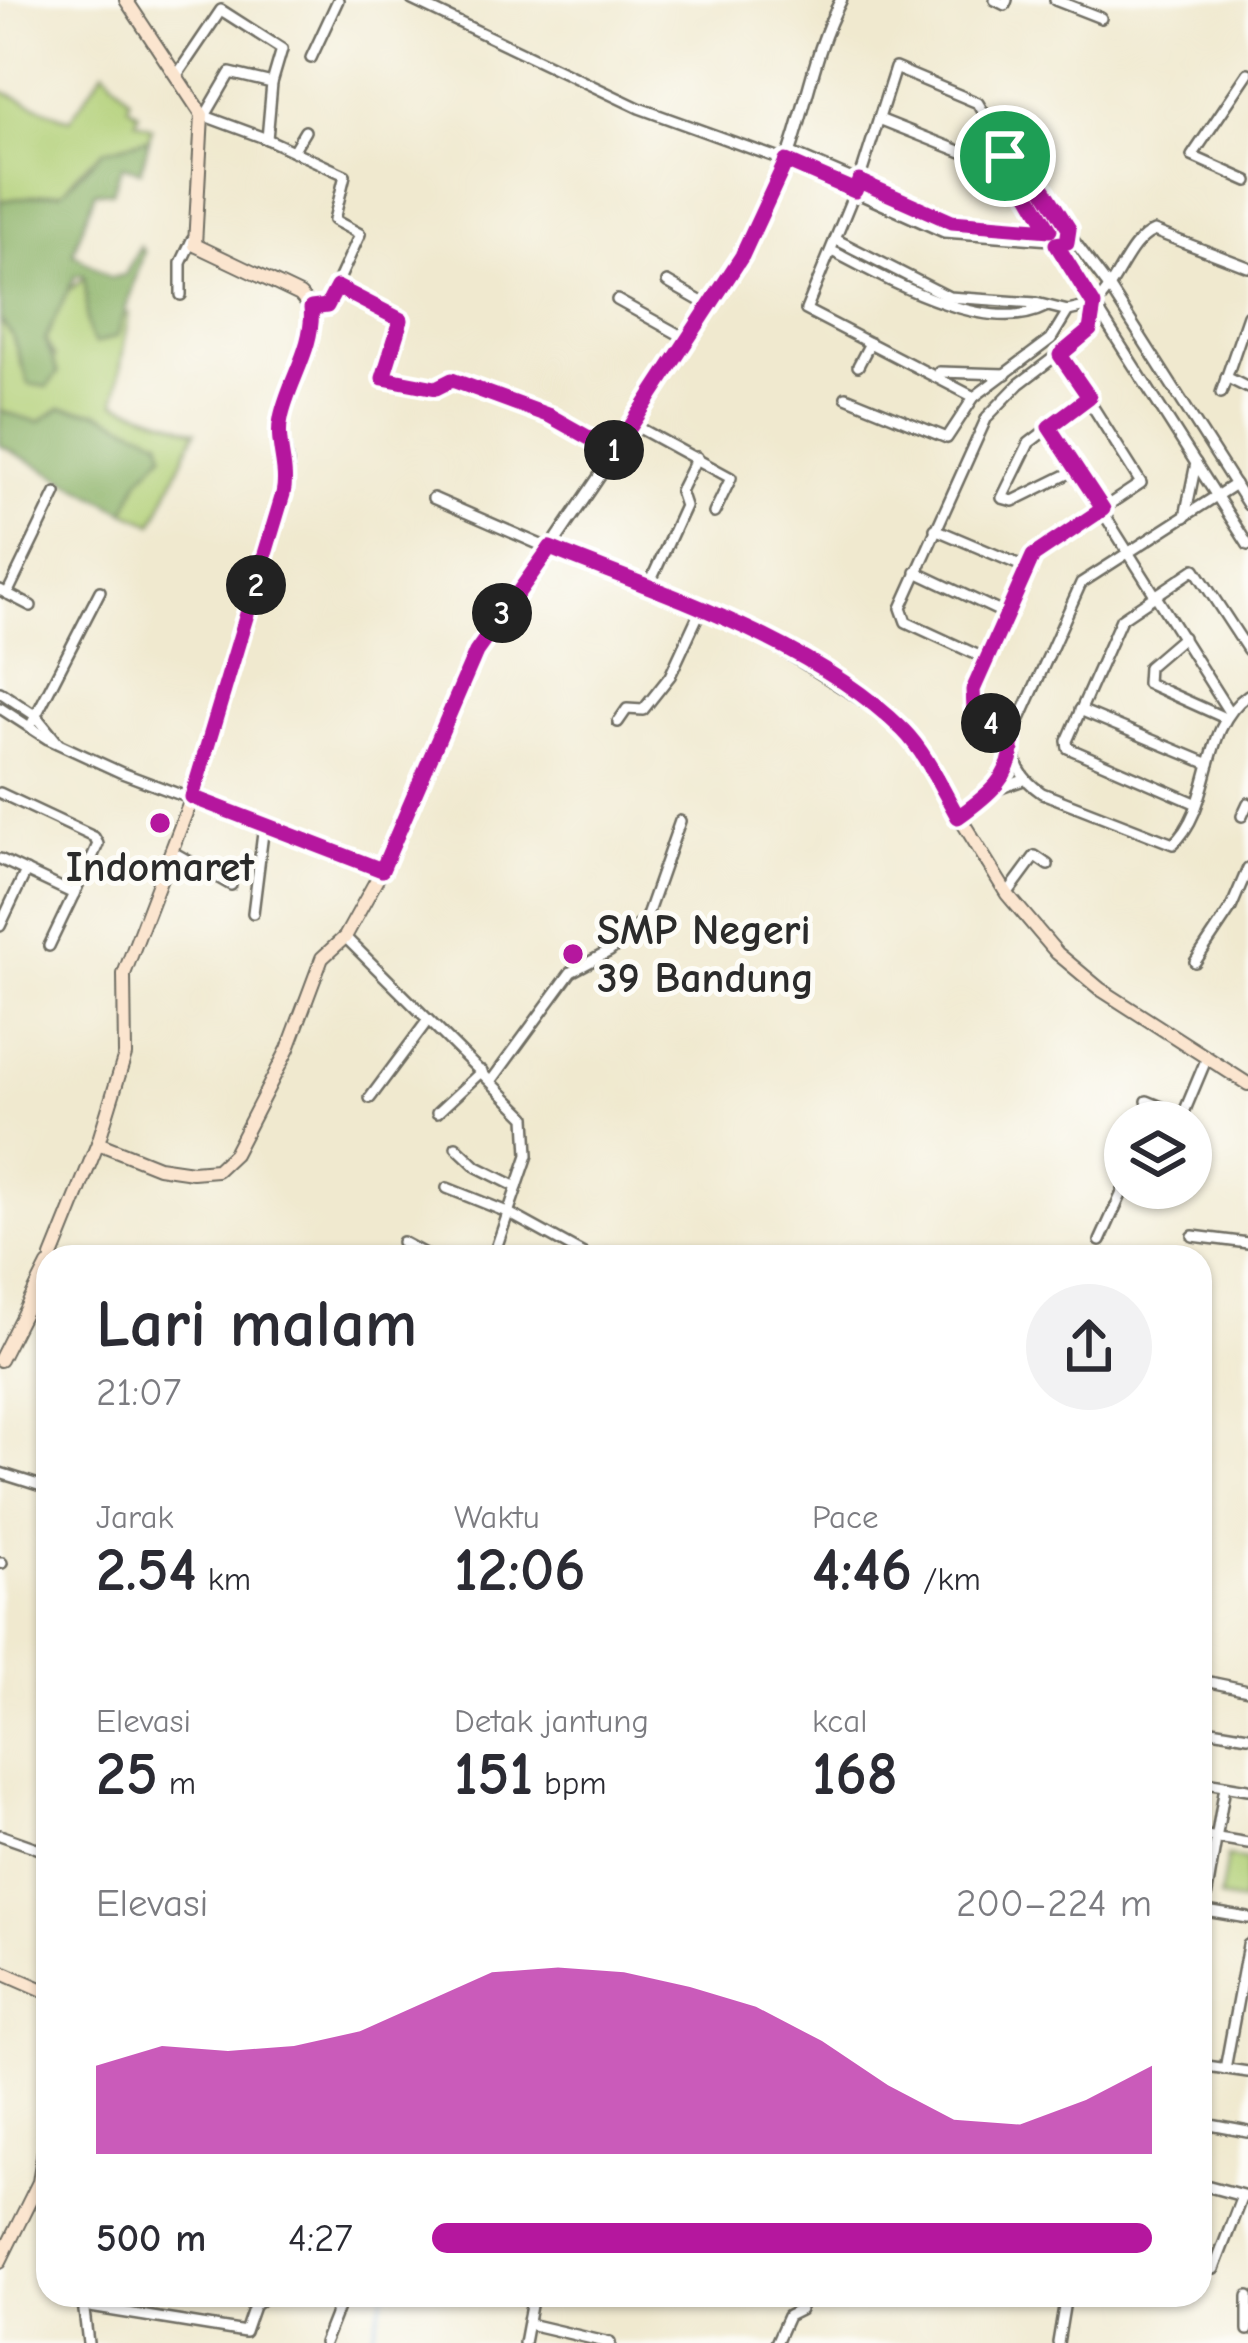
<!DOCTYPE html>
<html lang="id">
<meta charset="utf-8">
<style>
:root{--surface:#fff;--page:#f2f2f3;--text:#2b2b33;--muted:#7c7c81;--accent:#b5179e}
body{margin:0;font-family:"Comic Neue",sans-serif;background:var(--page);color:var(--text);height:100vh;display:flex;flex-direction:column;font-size:45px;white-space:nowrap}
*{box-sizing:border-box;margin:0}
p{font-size:39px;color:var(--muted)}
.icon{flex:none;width:66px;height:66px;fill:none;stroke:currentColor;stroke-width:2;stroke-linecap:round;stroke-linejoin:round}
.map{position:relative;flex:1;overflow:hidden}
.panel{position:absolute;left:36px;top:1245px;width:1176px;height:1062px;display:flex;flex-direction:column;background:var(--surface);border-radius:36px;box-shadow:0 3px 9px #0004}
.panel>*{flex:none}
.controls{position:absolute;left:1104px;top:1101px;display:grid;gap:24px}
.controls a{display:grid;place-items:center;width:108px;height:108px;border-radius:50%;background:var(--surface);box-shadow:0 3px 9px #0004;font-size:60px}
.pin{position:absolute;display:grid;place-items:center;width:102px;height:102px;color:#fff;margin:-51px;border:6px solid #fff;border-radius:50%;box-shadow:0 3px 12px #0007}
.km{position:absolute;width:60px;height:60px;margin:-30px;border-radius:50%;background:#222;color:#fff;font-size:33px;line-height:60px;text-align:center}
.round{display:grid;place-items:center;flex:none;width:126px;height:126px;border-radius:63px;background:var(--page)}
.overview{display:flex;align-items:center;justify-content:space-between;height:204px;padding:0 60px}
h1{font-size:66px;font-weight:800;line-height:90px}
.stats{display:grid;grid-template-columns:repeat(3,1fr);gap:18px;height:204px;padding:12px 60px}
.stats div{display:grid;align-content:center}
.stats b{font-size:60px;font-weight:800}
.stats small{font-size:33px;font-weight:400}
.stats p{font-size:33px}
.chart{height:336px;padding:24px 60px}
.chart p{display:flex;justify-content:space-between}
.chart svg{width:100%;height:216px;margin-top:12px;fill:var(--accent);opacity:.7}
ul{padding:0 60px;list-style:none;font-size:39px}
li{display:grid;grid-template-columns:192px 144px 1fr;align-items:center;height:90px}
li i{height:30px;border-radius:15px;background:var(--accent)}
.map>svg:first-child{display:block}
.green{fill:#b1cf76;stroke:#6e7d50;stroke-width:3}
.forest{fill:#8cb267;stroke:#5c6e49;stroke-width:3}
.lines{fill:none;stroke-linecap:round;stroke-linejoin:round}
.stream{stroke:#72a8e0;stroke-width:3}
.minor-casing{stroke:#706e64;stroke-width:14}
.tertiary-casing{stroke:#706e64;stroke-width:15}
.secondary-casing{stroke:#706e64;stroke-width:16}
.minor{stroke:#fff;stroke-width:9}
.tertiary{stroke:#fff;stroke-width:10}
.secondary{stroke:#fbe5cf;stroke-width:12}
.route-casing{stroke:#fff;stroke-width:24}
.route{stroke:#b5179e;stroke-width:15}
.poi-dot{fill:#b5179e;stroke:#fdfcf7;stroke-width:4.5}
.labels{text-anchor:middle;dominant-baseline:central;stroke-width:10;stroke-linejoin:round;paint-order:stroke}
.poi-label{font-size:42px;font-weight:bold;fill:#2b2b2b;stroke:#fdfcf7}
</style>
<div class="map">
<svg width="1248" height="2343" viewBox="0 0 1248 2343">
<rect width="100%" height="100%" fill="#fdfcf7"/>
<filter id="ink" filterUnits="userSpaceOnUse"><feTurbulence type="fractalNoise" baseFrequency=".00833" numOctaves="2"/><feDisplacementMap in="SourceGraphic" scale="24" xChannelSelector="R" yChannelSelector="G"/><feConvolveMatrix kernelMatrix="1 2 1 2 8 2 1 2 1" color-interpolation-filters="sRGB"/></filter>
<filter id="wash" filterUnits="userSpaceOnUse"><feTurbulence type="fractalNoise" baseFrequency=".004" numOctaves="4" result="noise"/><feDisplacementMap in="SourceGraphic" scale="48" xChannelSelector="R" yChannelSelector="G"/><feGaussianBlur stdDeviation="2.7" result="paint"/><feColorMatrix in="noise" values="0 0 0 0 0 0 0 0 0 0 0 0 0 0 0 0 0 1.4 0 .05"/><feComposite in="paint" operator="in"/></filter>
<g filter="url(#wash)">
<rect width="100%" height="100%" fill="#f0e9cf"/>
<g class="green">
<path d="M104,70L130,99L128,106L139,113L136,121L152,128L149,139C110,145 86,157 65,191L0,201V90L70,120Z"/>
<path d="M85,277L88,320L129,313L115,403L196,431L153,524L125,512L140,478L164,453C135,424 100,415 60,408L39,422L0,411V320L12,335L21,365L55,357L45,340L66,293Z"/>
<path d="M1227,1857L1248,1860L1242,1902L1220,1898Z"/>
</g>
<g class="forest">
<path d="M149,139L141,171L122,166L112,192H95L73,253L110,278L125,275L140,246L144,252L117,336L95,344C80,322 91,298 83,275L75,276L45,340L58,373L47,387L29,384L12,335L0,320V201L62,192L104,150Z"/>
<path d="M60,408L96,412L160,439L164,453L140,478L125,512L0,445V411L39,422Z"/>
</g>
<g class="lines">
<path class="stream" d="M370,2343L384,2295"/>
</g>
</g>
<g filter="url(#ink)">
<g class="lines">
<g class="minor-casing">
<g id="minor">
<path d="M412,0L639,108L786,161L944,232L1051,240"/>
<path d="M995,0L1005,5L1007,0"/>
<path d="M1055,0L1101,18"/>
<path d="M311,58L338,0"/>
<path d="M179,72L221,10L282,49L272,83"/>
<path d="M1248,73L1192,156L1248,181"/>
<path d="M202,115L267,139L272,83L230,73L205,116"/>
<path d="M879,119L967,154L1021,153"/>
<path d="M267,139L293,151L305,131"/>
<path d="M1000,145L1021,153L1062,223"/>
<path d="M293,151L345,175L334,220L360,234L327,306L311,308"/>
<path d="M789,152L952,222L1050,230"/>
<circle cx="1060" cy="234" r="11"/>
<path d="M1071,237L1111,290L1248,505"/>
<path d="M837,240L949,297L1036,303L1068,311L1094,305"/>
<path d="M1056,244L1248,545"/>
<path d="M832,251C884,278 987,337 1045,307"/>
<path d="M667,282L709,306"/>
<path d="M337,287L401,320L383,378L436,388L452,380L551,416L614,451"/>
<path d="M181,295V263L192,240"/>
<path d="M617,300L687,339"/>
<path d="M1094,305C1118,285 1127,242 1154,231L1248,267"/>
<path d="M858,366L870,343"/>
<path d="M939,372L1006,374"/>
<path d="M1226,377L1248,388"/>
<path d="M1221,393L1248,315"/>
<path d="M846,397L947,438L974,397L1051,339L1068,311"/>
<path d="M974,397L806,310L859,181L895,68L978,103L1051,228"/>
<path d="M632,424L731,478L714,513"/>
<path d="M1049,427L1229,712"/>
<path d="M1076,470L1013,501L1002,498L1029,443L1089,397"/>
<path d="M1235,484L1081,583L1012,737C1014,764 1020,778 1042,793L1173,844C1214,807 1200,728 1248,695"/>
<path d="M433,498L550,549"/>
<path d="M1185,517L1196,463"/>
<path d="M935,529L1027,568"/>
<path d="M916,572L1005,614"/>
<path d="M648,587L685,506L680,491L697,457"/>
<path d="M0,590L31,606"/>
<path d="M7,594L56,493"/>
<path d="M1183,637L1148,667L1147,683L1225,718"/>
<path d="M986,659L906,622L901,608L987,417L1019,384L1090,330L1094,305"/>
<path d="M0,692L36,716L58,743"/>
<path d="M0,708L48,739L122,773L382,870"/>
<path d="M1080,710L1209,764"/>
<path d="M618,722L627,709L643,710L670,676L701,609"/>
<path d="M31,725L100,591"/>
<path d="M1012,737L973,709L971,696L1032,556L1141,483L1060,355"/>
<path d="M992,791L1013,758"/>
<path d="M0,793L94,837L98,844L91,860"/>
<path d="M1195,803L1068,748L1067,741L1121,619L1195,569L1248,650"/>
<path d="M958,816L992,791L1024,780"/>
<path d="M1242,816L1248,803"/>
<path d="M171,851L231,885"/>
<path d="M0,859L74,894"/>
<path d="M1007,894L1035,856L1048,865"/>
<path d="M253,913L264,825"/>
<path d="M0,926L26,871"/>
<path d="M345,937L526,1117L528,1155L493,1257"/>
<path d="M49,946L81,879"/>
<path d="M1195,962L1231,908L1248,868"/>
<path d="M492,1080L571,972L610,951L646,918L680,821"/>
<path d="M370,1098L428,1020"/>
<path d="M1147,1101L1183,1116"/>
<path d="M437,1113L482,1071"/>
<path d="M1180,1122L1206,1060"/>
<path d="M456,1147L477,1167L517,1187"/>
<path d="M447,1188L507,1212L587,1256"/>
<path d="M1193,1236L1248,1243"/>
<path d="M1100,1241L1125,1186"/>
<path d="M402,1242L430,1257"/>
<path d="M0,1473L48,1488"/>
<path d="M0,1563H2"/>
<path d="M1200,1680L1248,1690"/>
<path d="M1200,1728L1248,1736"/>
<path d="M1200,1781L1248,1789"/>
<path d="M0,1835L48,1852"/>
<path d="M1200,1835L1248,1843"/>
<path d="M1200,1910L1248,1918"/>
<path d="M1200,1934L1225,1786"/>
<path d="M1200,2065L1248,2072"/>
<path d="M1225,2069L1248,1945"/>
<path d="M1200,2123L1248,2132"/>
<path d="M1214,2269L1242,2196"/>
<path d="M82,2295L88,2343"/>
<path d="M1248,2296V2330"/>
<path d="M84,2306L245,2332L254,2306L267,2295"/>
<path d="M529,2324L610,2343"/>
<path d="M324,2343L343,2295"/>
<path d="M524,2343L533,2295"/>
<path d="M776,2343L788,2316L800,2310"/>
<path d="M1058,2343L1066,2295"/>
</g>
</g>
<g class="tertiary-casing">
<g id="tertiary">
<path d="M550,549C630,430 717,311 778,182C805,123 810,58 841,0"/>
<path d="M1200,2184L1248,2197"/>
</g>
</g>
<g class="secondary-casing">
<g id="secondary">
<path d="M98,1143L158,1167L192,1172L217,1170L234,1154L288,1049L322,958L345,937L382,870L475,652L550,549L753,630L881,711L910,737L1007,894L1057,953L1100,989L1248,1084"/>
<path d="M52,1257L98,1143L125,1055L124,974L192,797L283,494L287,464L279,425L312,322L311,308L300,295L195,245L202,115L126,0"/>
<path d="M0,1360L48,1265"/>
<path d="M0,1971L48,1992"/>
<path d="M0,2261L39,2182L48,2124"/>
</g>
</g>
<use href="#minor" class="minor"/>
<use href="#tertiary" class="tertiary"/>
<use href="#secondary" class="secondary"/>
</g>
</g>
<g class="lines" filter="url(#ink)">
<g class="route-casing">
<path id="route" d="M1000,145L1021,153L1069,229L1067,242L1056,244L1094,305L1090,330L1060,355L1089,397L1049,427L1103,509L1033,556L973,690L974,709L1012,737C1016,775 986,797 958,817C942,789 926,753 903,730C814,642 665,594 550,548L476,652L382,870L192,797L283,494C289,468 275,443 281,418C288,382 315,346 311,308L327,306L337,287L401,320L383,378L436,388L452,380L550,416L614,452L742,256L786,161L855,191L859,181L952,222L1050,230Z"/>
</g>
<use href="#route" class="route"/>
</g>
<g class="poi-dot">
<circle cx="160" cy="823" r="12"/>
<circle cx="573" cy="954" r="12"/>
</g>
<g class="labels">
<g class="poi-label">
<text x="160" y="867">Indomaret</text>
<text x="597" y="930" text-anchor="start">SMP Negeri<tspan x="597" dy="48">39 Bandung</tspan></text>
</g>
</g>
</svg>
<div class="controls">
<a><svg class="icon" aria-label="layers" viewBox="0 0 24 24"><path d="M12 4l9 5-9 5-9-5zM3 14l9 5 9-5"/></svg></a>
</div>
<div class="pin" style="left:1005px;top:156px;background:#1e9e55"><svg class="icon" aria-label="arrive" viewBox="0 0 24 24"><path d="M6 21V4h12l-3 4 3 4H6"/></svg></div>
<b class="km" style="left:614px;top:450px">1</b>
<b class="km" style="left:256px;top:585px">2</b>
<b class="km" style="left:502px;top:613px">3</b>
<b class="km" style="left:991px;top:723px">4</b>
<section class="panel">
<div class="overview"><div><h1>Lari malam</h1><p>21:07</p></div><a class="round"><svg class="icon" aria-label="share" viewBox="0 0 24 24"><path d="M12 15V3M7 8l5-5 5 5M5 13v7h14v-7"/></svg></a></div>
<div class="stats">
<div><p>Jarak</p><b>2.54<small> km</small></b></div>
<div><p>Waktu</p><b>12:06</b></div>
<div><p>Pace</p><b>4:46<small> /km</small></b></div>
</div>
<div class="stats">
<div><p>Elevasi</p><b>25<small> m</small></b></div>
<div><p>Detak jantung</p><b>151<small> bpm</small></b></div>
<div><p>kcal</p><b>168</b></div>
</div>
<div class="chart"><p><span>Elevasi</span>200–224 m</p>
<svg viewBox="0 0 160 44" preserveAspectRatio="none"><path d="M0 44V26L10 22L20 23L30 22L40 19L50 13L60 7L70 6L80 7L90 10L100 14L110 21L120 30L130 37L140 38L150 33L160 26V44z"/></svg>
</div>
<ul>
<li><b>500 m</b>4:27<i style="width:100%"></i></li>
</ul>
</section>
</div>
